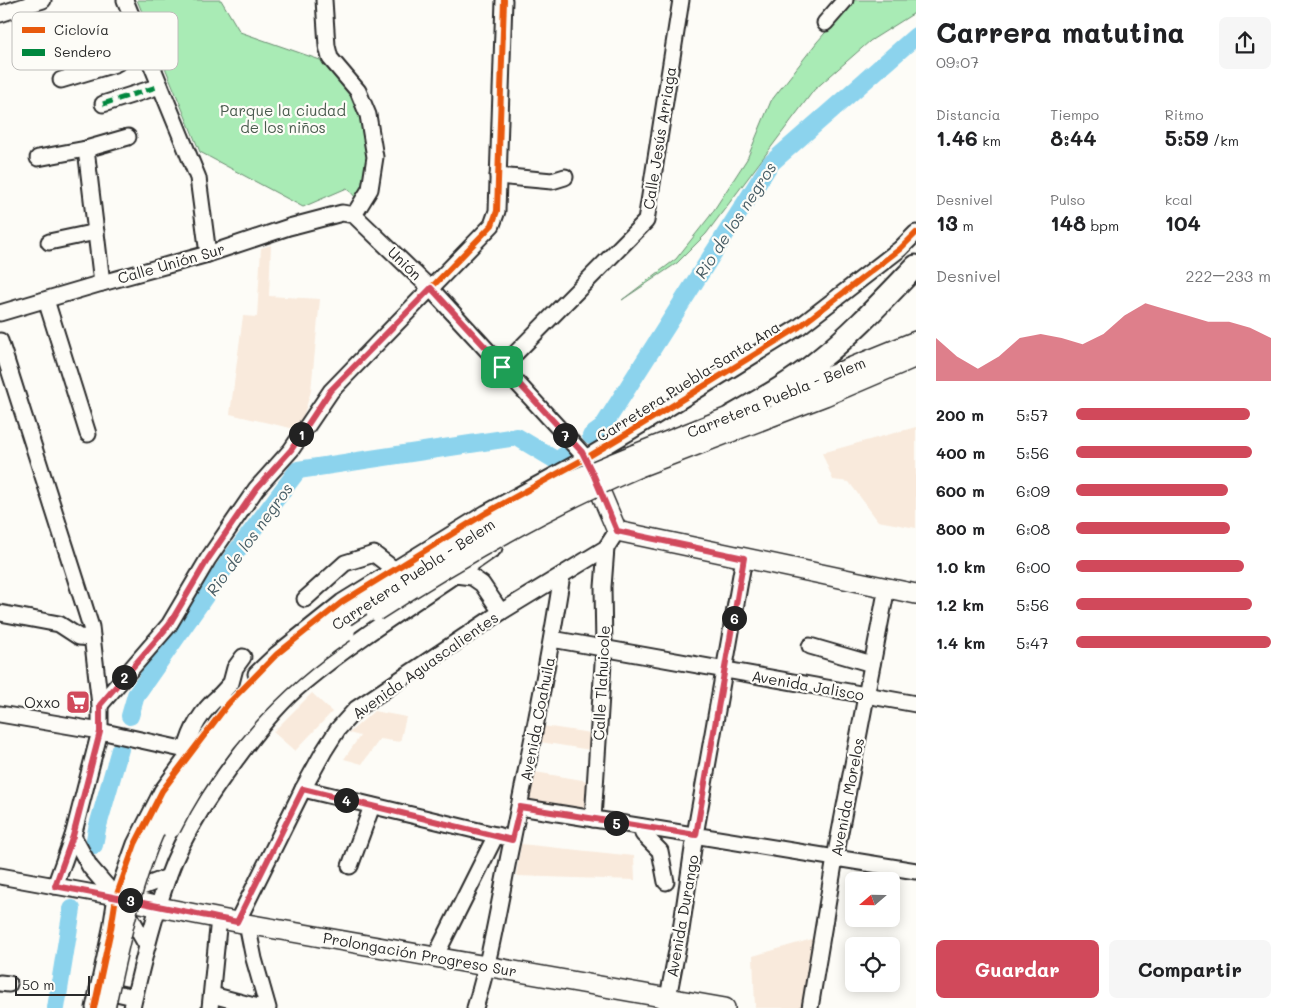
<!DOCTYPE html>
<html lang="es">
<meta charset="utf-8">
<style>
:root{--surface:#fff;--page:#f6f6f6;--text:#202124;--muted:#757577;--accent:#d1495b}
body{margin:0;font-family:Mali,sans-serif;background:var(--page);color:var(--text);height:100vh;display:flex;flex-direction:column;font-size:19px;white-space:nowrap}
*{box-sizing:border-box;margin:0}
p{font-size:16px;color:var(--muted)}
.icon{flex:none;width:28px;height:28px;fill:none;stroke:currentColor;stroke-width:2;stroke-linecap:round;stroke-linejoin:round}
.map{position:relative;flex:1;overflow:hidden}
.panel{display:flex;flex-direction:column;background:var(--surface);width:375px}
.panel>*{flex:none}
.needle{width:32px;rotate:250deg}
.tools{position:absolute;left:845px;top:872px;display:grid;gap:10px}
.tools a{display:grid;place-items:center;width:55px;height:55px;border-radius:8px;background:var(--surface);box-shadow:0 2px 12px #0003;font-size:25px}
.scale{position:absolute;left:15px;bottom:12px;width:75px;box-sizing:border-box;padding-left:5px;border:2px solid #2b2b2b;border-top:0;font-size:14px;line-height:18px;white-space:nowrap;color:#2b2b2b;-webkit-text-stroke:4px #fdfcf7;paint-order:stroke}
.pin{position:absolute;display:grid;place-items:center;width:42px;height:42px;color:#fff;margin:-21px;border-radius:10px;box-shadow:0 2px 8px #0006}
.km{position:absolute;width:25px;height:25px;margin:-12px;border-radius:50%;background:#222;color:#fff;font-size:14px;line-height:25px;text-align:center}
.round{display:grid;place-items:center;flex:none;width:52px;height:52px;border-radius:8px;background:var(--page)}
.summary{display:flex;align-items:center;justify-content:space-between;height:85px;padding:0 20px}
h1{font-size:28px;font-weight:800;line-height:38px}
.figures{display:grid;grid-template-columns:repeat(3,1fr);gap:8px;height:85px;padding:5px 20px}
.figures div{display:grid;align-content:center}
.figures b{font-size:21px;font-weight:800}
.figures small{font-size:14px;font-weight:400}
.figures p{font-size:14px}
.chart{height:140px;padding:10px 20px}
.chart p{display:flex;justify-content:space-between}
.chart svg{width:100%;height:90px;margin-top:5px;fill:var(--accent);opacity:.7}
.action{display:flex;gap:10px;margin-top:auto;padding:10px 20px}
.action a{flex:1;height:58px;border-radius:8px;background:var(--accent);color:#fff;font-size:20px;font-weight:800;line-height:58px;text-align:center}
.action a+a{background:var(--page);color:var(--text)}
ul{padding:0 20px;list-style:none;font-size:16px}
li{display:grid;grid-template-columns:80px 60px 1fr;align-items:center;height:38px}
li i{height:12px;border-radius:6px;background:var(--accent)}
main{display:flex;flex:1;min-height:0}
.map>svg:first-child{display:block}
.built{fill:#f9eadc}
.green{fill:#a9ebb5;stroke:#6a8b70}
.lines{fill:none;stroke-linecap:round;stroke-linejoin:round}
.river{stroke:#8cd3ed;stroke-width:18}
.minor-casing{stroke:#2b2b2b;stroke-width:19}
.major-casing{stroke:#2b2b2b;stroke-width:22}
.highway-casing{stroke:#2b2b2b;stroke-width:25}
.minor{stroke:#fdfcf7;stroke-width:15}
.major{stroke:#fdfcf7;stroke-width:19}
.highway{stroke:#fdfcf7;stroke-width:21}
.major-bridge-casing{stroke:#2b2b2b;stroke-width:22;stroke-linecap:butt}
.major-bridge{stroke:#fdfcf7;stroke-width:19}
.quiet{stroke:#00873e;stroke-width:5;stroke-dasharray:10 5;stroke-linecap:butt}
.cycleway-casing{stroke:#fdfcf7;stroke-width:9}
.cycleway{stroke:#e8590c;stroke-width:6}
.route-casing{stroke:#fff;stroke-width:10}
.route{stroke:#d1495b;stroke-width:6}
.labels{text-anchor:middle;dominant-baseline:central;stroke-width:4.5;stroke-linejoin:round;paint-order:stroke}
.park-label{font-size:15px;fill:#4a5b4e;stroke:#fdfcf7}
.street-label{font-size:15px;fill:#2b2b2b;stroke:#fdfcf7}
.poi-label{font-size:15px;fill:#2b2b2b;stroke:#fdfcf7;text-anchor:end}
.water-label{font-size:16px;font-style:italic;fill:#485d65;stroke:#fdfcf7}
.key{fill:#fdfcf7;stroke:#bebdba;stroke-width:1}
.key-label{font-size:14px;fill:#2b2b2b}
</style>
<main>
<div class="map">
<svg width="916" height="1008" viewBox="0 0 916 1008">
<rect width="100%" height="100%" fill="#fdfcf7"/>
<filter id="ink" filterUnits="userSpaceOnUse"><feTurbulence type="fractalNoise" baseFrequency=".02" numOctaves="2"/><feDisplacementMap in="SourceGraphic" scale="10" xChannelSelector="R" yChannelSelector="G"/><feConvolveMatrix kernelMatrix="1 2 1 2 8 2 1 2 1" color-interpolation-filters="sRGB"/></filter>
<g filter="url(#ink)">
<g class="built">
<path d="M271,245L269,296L320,299L311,391L299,430L230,414L243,316L257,317L261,248Z"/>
<path d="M916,427V528L878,521L849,482L833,480L822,453Z"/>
<path d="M312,693L332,712L295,751L273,732Z"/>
<path d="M374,711L406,717L400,742L380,739L362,764L344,759L360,736L349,733Z"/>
<path d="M543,726L598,734L597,751L540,742Z"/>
<path d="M535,772L594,782L591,816L528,808Z"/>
<path d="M521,844L634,856L635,880L516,876Z"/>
<path d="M819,937L806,1008H755L753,956Z"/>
</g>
<g class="green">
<path d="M137,0H221L240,32L326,62L365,115L372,160L358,200L347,188L303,207L200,152Z"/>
<path d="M854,0H916V12L870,41L814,90L706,234L677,263L622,300L676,259L710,216L747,159L771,101L817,42Z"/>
</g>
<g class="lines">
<g class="river">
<path d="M591,436L602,428L770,164L916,36"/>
<path d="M130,716L136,695L233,556L298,470L517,437L557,461L566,454"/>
<path d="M94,845L97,829L120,749"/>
<path d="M56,1008L72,909"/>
</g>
<g class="minor-casing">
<g id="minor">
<path d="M125,0L198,178L208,254"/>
<path d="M324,0L327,46L330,58L358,91L368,115L375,157L370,189L354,215"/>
<path d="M0,14L43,0"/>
<path d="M825,23L845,0"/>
<path d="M61,80L115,64L145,47"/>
<path d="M103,104L160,86"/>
<path d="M86,149L102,283"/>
<path d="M38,158L86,149L128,137"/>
<path d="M498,176L552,181L565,177"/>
<path d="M49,242L96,232"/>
<path d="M46,300L88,434"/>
<path d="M0,313L102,283L208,254L289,227L342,213L354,215L431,289L586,458"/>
<path d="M0,341L91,627L100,705V731L73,836L55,886"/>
<path d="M502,367L646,221L681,0"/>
<path d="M455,575L472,577L482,584L501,612"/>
<path d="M305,599L345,563L374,554L395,570"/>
<path d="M0,613L59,624L79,637L92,638"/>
<path d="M552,639L916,704"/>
<path d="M810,646L872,664"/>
<path d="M256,674L277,654L342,602L486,513L586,458L641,425L799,327L900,249L916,233"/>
<path d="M225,701L219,696L231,683L235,668L243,657"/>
<path d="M100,705L169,625L208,559L256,489L291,450L331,391L492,225L497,211L504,0"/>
<path d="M0,714L100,731L186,750L199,755"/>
<path d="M186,750C191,729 203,710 219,696"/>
<path d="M303,789L512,839"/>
<path d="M520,807L916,871"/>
<path d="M593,819L604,648L603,587L606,548"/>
<path d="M642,827L643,834L660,851L666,882"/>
<path d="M73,836L90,867L116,897L131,918L147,946"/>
<path d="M350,866L372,806"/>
<path d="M0,876L116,897L168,877"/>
<path d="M237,922L303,789L324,751L338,729L356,709L501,612L606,548L617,531"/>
<path d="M247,924L254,959L268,1008"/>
<path d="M435,957L496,835"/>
<path d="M0,983L9,984"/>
<path d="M98,989L134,997"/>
<path d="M212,995L262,1008"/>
<path d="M94,1008L111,929L116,897L135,844L162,791L190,753"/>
<path d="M132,1008C142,964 153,919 168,877C184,831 214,789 243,750C260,727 280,702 303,683C363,633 431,593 494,548"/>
<path d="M210,1008L219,918"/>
<path d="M475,1008C492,953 500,897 512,841C530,753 548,665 562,575"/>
<path d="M666,1008L681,930L695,835L744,558"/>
<path d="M810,1008L835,858L887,587"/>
</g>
</g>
<g class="major-casing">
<g id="major">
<path d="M776,398L916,341"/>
<path d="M633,455L746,410"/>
<path d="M586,458L617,531L916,594"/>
<path d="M637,468L825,396L916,357"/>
<path d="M116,897L159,907L247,924L725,1008"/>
</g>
</g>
<g class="highway-casing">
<path id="highway" d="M732,416C762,399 793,382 819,360C854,332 885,298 916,266"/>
</g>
<use href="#minor" class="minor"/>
<use href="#major" class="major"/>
<use href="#highway" class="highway"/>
<g class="major-bridge-casing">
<g id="major-bridge">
<path d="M376,611C459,557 546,507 637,468"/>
<path d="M171,828C210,750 272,680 345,632"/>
<path d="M105,1008C121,935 135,858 174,793C208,737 252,684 304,645C343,616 385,590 426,565C456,546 485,526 515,509C553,488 593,471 633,455"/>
</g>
</g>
<use href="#major-bridge" class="major-bridge"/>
<path class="quiet" d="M103,104L160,86"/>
<g class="cycleway-casing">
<g id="cycleway">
<path d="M100,705L169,625L208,559L256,489L291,450L331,391L492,225L497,211L504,0"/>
<path d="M94,1008L111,929L116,897L135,844L162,791L228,704L277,654L342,602L486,513L586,458L641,425L799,327L900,249L916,233"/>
</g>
</g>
<use href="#cycleway" class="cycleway"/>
</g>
</g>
<g class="lines" filter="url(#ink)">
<g class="route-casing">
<path id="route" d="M431,288L582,452L594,476L617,531L744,558L696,835L520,807L512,840L303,789L237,922C176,910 116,897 55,886L73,836L100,732V705L169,625L208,559L256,489L291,450L330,391Z"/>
</g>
<use href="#route" class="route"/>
</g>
<defs>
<g id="supermarket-square" transform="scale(1.25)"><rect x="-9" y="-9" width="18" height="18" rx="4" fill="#d1495b" stroke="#fdfcf7"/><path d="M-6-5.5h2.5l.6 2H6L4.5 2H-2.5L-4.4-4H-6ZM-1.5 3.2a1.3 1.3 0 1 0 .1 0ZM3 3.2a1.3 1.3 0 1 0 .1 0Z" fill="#fff"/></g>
</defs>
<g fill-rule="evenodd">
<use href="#supermarket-square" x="78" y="702"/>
</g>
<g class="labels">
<g class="park-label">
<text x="283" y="110">Parque la ciudad<tspan x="283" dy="17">de los niños</tspan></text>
</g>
<g class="street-label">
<text transform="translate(659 138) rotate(-81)">Calle Jesús Arriaga</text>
<text transform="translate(171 263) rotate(-16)">Calle Unión Sur</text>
<text transform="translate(405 263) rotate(44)">Unión</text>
<text transform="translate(688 381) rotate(-32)">Carretera Puebla-Santa Ana</text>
<text transform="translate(776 397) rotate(-22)">Carretera Puebla - Belem</text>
<text transform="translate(413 574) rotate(-33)">Carretera Puebla - Belem</text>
<text transform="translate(425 665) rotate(-35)">Avenida Aguascalientes</text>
<text transform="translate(601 683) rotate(-87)">Calle Tlahuicole</text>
<text transform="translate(808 685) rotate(10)">Avenida Jalisco</text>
<text transform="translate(537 719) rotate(-79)">Avenida Coahuila</text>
<text transform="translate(847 797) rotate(-79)">Avenida Morelos</text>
<text transform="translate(682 916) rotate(-80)">Avenida Durango</text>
<text transform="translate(420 954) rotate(10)">Prolongación Progreso Sur</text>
</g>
<g class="poi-label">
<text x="60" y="702">Oxxo</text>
</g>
<g class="water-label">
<text transform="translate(735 220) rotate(-57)">Rio de los negros</text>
<text transform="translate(249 539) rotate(-54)">Rio de los negros</text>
</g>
</g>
<rect x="12" y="12" width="166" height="58" rx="8" class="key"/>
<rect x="22" y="27" width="23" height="6" fill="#e8590c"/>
<rect x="22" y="49" width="23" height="7" fill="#00873e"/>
<g class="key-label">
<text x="54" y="35">Ciclovía</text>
<text x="54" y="57">Sendero</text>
</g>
</svg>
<div class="tools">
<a><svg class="needle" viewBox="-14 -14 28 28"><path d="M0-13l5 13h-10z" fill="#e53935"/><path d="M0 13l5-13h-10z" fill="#757577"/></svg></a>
<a><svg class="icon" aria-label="locate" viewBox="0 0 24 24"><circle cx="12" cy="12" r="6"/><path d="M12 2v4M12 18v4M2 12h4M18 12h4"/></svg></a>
</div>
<div class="scale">50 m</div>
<div class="pin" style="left:502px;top:367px;background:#1e9e55"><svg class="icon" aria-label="arrive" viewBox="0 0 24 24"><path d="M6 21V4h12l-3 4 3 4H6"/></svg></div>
<b class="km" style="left:301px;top:434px">1</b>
<b class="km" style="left:124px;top:677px">2</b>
<b class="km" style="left:130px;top:900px">3</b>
<b class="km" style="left:346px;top:800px">4</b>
<b class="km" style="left:616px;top:823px">5</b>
<b class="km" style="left:734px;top:618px">6</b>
<b class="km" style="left:565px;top:435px">7</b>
</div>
<section class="panel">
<div class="summary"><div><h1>Carrera matutina</h1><p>09:07</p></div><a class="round"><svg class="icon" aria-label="share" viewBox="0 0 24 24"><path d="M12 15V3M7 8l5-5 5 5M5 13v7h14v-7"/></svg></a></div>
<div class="figures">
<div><p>Distancia</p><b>1.46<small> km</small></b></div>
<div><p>Tiempo</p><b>8:44</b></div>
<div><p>Ritmo</p><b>5:59<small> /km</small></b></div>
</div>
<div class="figures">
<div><p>Desnivel</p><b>13<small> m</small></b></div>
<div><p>Pulso</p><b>148<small> bpm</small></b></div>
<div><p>kcal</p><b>104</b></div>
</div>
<div class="chart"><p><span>Desnivel</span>222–233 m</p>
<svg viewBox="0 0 160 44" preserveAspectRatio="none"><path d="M0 44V23L10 32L20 38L30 32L40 23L50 21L60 23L70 26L80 21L90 12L100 6L110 9L120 12L130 15L140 15L150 18L160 23V44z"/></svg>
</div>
<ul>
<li><b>200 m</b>5:57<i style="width:89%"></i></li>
<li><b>400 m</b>5:56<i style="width:90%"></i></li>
<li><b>600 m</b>6:09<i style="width:78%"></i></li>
<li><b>800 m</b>6:08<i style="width:79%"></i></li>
<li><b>1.0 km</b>6:00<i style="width:86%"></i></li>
<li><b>1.2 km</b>5:56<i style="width:90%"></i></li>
<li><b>1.4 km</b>5:47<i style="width:100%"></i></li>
</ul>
<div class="action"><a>Guardar</a><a>Compartir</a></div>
</section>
</main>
